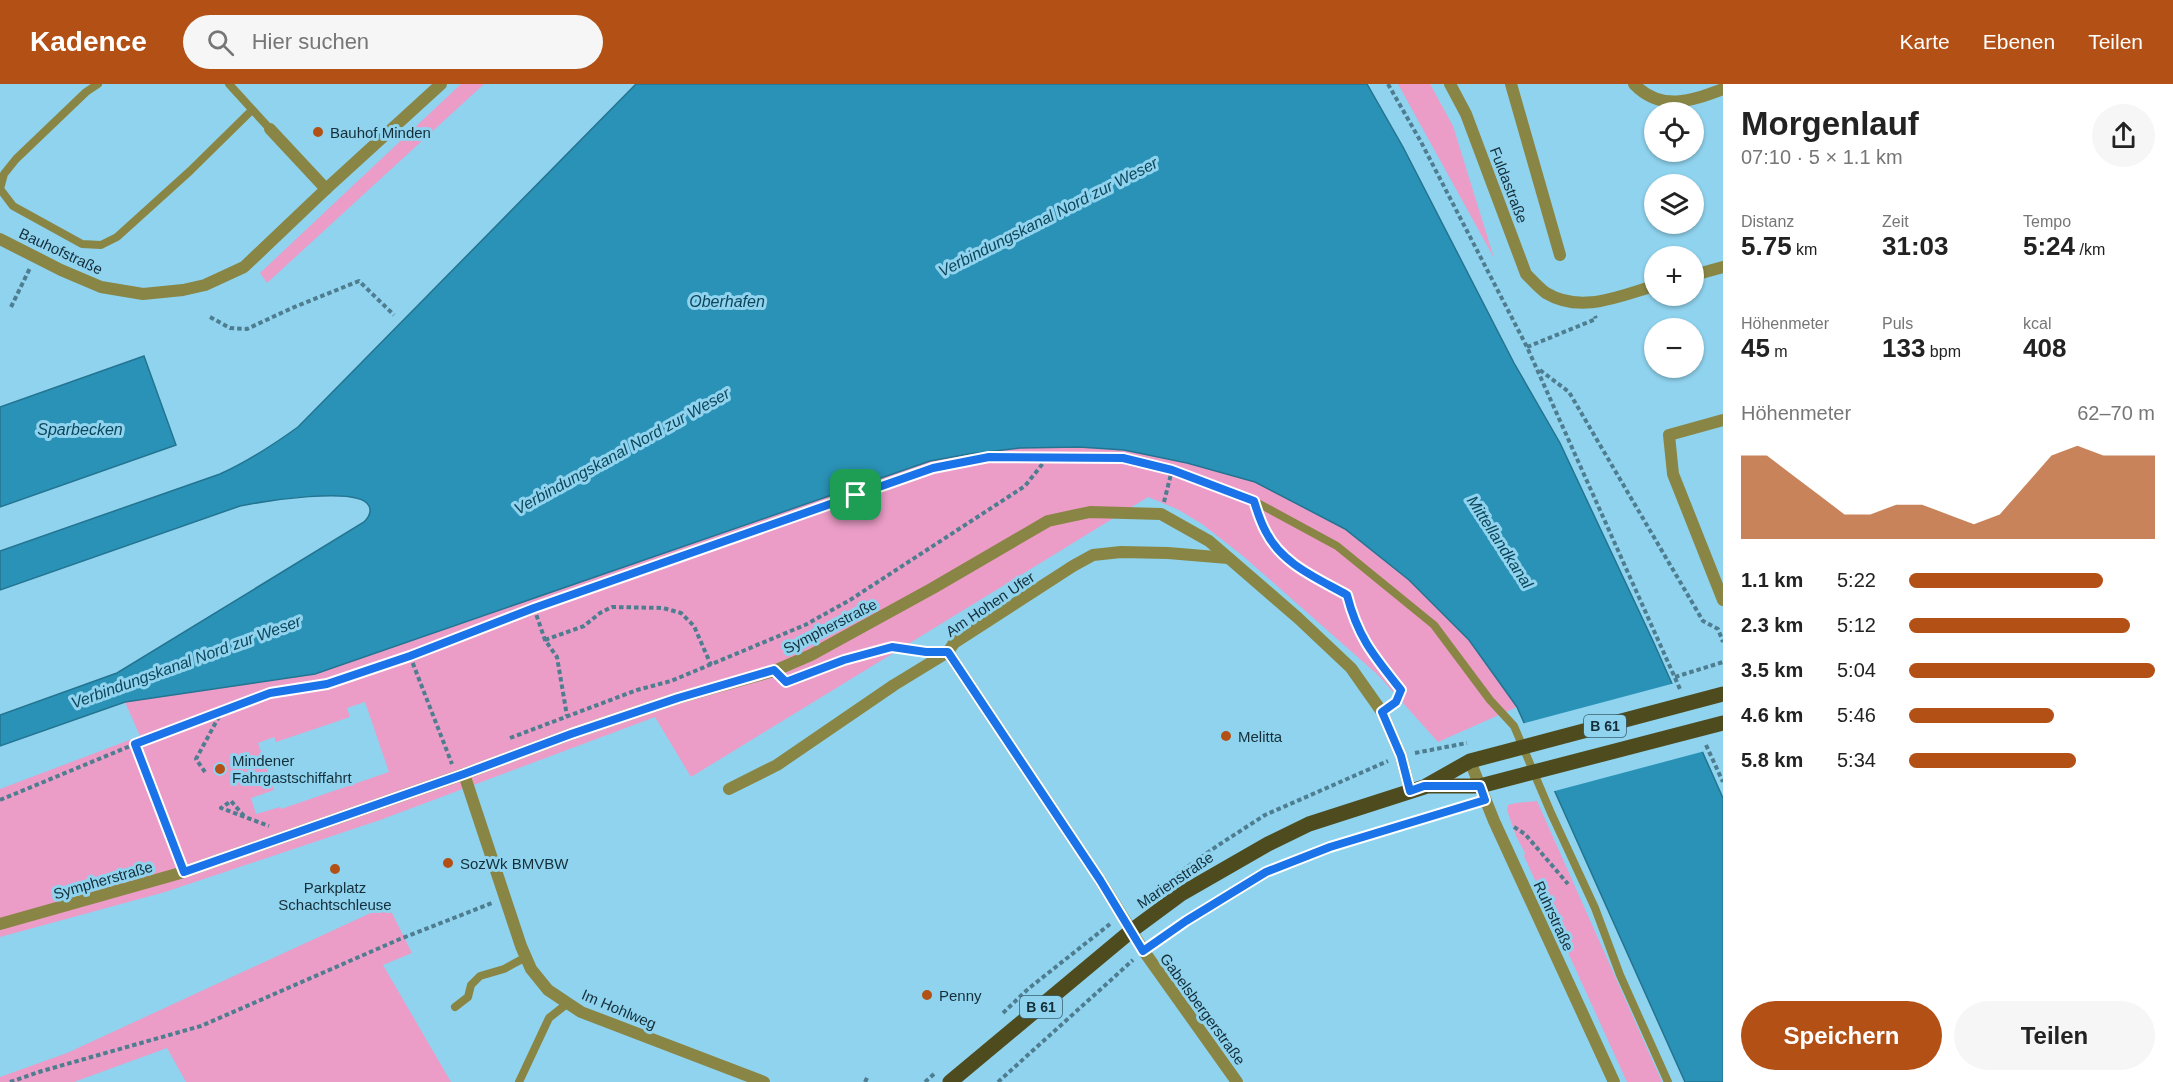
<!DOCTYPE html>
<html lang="de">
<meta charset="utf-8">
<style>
:root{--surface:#fff;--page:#f6f6f6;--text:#222;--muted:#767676;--accent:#b25015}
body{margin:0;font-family:Arial,sans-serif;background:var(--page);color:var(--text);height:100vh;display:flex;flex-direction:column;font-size:22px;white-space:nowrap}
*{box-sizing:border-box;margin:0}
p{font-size:20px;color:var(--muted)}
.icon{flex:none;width:33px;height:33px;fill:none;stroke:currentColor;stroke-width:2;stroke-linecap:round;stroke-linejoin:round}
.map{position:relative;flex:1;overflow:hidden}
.sheet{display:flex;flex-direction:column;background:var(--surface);width:450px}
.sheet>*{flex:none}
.fabs{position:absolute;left:1644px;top:18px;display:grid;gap:12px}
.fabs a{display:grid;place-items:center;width:60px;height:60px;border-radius:50%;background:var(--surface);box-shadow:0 2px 4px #0004;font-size:30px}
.pin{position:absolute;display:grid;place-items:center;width:51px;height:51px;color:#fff;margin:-26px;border-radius:12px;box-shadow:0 3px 9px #0006}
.round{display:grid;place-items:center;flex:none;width:63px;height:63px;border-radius:32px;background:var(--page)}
.headline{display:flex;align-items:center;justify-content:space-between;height:102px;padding:0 18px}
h1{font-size:33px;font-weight:700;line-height:45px}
.stats{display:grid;grid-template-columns:repeat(3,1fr);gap:9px;height:102px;padding:6px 18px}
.stats div{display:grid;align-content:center}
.stats b{font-size:26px;font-weight:700}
.stats small{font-size:16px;font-weight:400}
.stats p{font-size:16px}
.chart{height:168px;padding:12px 18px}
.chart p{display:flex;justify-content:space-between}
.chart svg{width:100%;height:108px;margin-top:6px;fill:var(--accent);opacity:.7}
.button{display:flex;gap:12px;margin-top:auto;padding:12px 18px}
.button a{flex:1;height:69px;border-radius:36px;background:var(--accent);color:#fff;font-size:24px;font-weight:700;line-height:69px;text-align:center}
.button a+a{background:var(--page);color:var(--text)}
ul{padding:0 18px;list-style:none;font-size:20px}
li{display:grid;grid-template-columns:96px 72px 1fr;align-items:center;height:45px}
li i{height:15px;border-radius:8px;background:var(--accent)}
header{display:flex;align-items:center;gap:36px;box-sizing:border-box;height:84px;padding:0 30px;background:var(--accent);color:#fff}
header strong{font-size:28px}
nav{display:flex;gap:33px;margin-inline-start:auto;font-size:21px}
.search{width:420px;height:54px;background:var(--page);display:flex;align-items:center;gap:15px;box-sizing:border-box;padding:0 21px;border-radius:33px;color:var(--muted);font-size:22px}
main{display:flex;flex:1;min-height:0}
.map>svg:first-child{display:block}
.green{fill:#eb9dc7;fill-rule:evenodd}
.water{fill:#2a92b6;stroke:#237491;stroke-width:1.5}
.pier{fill:#90d3ee}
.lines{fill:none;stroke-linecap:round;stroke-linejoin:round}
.path{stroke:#4f7d90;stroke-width:4;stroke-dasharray:4.5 3;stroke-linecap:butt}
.lane{stroke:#898645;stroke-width:8}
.street{stroke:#898645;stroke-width:12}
.primary{stroke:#4e4c1e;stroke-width:15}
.route-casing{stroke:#fff;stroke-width:12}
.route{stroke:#1a73e8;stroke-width:8}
.poi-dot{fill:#b25015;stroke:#90d3ee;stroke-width:2}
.labels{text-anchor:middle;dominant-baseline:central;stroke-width:6;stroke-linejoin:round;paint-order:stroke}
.shield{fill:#90d3ee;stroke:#396070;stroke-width:1.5}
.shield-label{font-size:14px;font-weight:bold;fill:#142f3a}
.poi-label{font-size:15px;fill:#142f3a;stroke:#90d3ee;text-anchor:start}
.street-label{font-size:15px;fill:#142f3a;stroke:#90d3ee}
.water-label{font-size:16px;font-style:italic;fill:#0d465a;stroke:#90d3ee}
</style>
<header>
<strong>Kadence</strong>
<div class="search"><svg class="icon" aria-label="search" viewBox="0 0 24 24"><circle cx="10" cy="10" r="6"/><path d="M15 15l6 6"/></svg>Hier suchen</div>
<nav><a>Karte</a><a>Ebenen</a><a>Teilen</a></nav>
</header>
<main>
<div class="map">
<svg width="1723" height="998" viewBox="0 0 1723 998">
<rect width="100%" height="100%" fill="#90d3ee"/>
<g class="green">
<path d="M461,0H484L267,199L260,189Z"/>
<path d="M1398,0H1430L1453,42L1494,174Z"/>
<path d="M1035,363H1079L1119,366L1164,373L1187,379L1255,398L1345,445L1409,496L1469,556L1517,623L1438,658L1378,591L1243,472L1202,440L1177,425L1148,413L691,693L655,633L380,736L165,808L0,853V705L140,652L125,618L315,590L929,377L1001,365ZM365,618L389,688L281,725L280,723L256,730L251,714L274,706L258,659L274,653L276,658L350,633L347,624Z"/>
<path d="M1537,717L1662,998H1627L1524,772L1525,769L1516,752L1507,726L1508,721L1516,719Z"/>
<path d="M388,821L412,869L383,881L451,998H186L167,964L74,998H0V993L67,969Z"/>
</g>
<g class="water">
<path d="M636,0H1367L1403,63L1514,279L1560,359L1653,557L1723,714V998H1685L1517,623L1469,556L1409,496L1345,445L1255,398L1187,379L1124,366L1079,363L1020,364L969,370L930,377L315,590L125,618L0,662V631L117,589L364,438C368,434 372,428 369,422C360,401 260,418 240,422L0,506V467L220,390C249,377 273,361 298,343Z"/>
<path d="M144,272L176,361L0,423V323Z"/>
</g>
<path class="pier" d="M1675,599L1705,667L1551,708L1521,640Z"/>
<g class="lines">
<g class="path">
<path d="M1388,0L1421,58L1527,263L1680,605"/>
<path d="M11,223L30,184"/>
<path d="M210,233L230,244L247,245L292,224L359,197L394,231"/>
<path d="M1527,263L1596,235L1595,232"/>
<path d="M1540,286L1569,308L1703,537L1718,545L1723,558"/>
<path d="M1164,418L1172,386"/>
<path d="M1260,434C1277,478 1309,489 1347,511C1358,554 1374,572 1401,606L1393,620"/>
<path d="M534,524L545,556L557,573L567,632"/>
<path d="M545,556L584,542L600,529L612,523L663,524L681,529L694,542L711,581"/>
<path d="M410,572L452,680"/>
<path d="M819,586L844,576L892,563L921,568"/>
<path d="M1675,593L1723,578"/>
<path d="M510,654L637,606L671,597L805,541L850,516L1025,402L1048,373"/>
<path d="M135,660L180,776"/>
<path d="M1706,661L1723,698"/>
<path d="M1415,669L1467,659"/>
<path d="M205,688L196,675L222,627"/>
<path d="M0,716L135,660L270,609L327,600L410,572L534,524L933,384L989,373L1123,374L1172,386L1244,413"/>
<path d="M244,732L231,717L221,724L269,742"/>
<path d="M1514,743L1525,750L1568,800"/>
<path d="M1176,791L1217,762L1265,731L1388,677"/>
<path d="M1155,858L1186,837L1266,788L1330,763L1470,720"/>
<path d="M1003,929L1028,905L1110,840"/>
<path d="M10,998L42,987L201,942L400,855L492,819"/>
<path d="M865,998L868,992"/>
<path d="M925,998L934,990"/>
<path d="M998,998L1133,876"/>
</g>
<g class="lane">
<path d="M98,0L86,8L16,75L4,90L0,105L13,122L82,160L101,161L117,153L190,87L252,26"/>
<path d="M229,0L270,45"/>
<path d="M1254,417L1337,462L1434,541L1490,616L1514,642L1551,729L1595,824L1620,891L1668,998"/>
<path d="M455,923L468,913L471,901L480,892L504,885L526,873"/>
<path d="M519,998L549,934L568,919"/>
</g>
<g class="street">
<path d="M1450,0L1466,30L1526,190C1532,196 1539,204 1546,209C1581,230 1619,212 1654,202"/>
<path d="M1511,0L1560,171"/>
<path d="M1634,0C1661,28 1691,17 1723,5"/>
<path d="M270,45L326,105"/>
<path d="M0,155L61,186L101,203L143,210L183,206L205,201L244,183L326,105L441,0"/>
<path d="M1694,191L1723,183"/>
<path d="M1723,336L1669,351L1673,390L1723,516"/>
<path d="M948,568L1100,796L1143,866L1237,998"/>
<path d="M1470,677L1494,737L1614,998"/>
<path d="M464,690L521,862L531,885L548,906L581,928L764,998"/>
<path d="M729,705L777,681L894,601L948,568L954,559L1073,482L1093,471L1121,468L1168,469L1228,474"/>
<path d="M0,840L184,788L464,690L571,650L678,614L774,587L811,571L933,504L1048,437L1090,428L1161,430L1209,457L1298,534L1351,584L1382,628L1401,672L1410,707"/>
</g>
<g class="primary">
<path d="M1428,702H1480L1723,639"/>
<path d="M950,998L1131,847L1181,810L1268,760L1309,740L1424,703L1470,677L1723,610"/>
</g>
</g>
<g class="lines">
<g class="route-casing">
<path id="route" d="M989,373L1123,374L1172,386L1254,417C1257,427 1261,439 1266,448C1282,480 1317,494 1347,511C1358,554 1374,572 1401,606L1396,618L1382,628L1401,672L1410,707L1424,702H1480L1485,716L1330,763L1266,788L1186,837L1143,867L1100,796L948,568H926L892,563L844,576L786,598L774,586L678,614L571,650L464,690L184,788L135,660L270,609L327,600L410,572L534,524L933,384Z"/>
</g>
<use href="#route" class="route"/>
</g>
<g class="poi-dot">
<circle cx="318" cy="48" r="6"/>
<circle cx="1226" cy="652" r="6"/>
<circle cx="220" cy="685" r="6"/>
<circle cx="448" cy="779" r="6"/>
<circle cx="335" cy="785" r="6"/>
<circle cx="927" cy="911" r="6"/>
</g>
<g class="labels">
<g class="shield">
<rect x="1584" y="631" width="42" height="22" rx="4.5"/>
<rect x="1020" y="912" width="42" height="22" rx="4.5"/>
</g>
<g class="shield-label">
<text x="1605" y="642">B 61</text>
<text x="1041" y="923">B 61</text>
</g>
<g class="poi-label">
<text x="330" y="48">Bauhof Minden</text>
<text x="1238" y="652">Melitta</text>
<text x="232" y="676">Mindener<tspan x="232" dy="17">Fahrgastschiffahrt</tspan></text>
<text x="460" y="779">SozWk BMVBW</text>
<text x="335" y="803" text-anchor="middle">Parkplatz<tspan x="335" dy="17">Schachtschleuse</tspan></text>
<text x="939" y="911">Penny</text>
</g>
<g class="street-label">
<text transform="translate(1509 101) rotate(69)">Fuldastraße</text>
<text transform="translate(61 167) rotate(25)">Bauhofstraße</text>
<text transform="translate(990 520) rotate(-34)">Am Hohen Ufer</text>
<text transform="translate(830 542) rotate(-27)">Sympherstraße</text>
<text transform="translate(103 796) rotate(-16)">Sympherstraße</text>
<text transform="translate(1175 796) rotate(-34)">Marienstraße</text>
<text transform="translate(1554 832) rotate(65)">Ruhrstraße</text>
<text transform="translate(619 925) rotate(23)">Im Hohlweg</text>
<text transform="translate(1203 925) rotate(54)">Gabelsbergerstraße</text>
</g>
<g class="water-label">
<text transform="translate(1048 133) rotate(-27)">Verbindungskanal Nord zur Weser</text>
<text x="727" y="217">Oberhafen</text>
<text x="80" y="345">Sparbecken</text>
<text transform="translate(622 367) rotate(-29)">Verbindungskanal Nord zur Weser</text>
<text transform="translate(1500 458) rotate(57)">Mittellandkanal</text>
<text transform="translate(186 578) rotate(-20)">Verbindungskanal Nord zur Weser</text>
</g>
</g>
</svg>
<div class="fabs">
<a><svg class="icon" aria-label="locate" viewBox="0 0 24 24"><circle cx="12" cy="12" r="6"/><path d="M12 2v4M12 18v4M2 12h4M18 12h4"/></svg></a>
<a><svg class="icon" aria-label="layers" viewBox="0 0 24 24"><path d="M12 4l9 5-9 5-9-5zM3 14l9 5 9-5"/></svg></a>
<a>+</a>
<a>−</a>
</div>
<div class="pin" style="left:856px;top:411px;background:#1e9e55"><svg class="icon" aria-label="arrive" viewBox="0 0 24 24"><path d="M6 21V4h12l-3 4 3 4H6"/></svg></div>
</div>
<section class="sheet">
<div class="headline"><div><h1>Morgenlauf</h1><p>07:10 · 5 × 1.1 km</p></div><a class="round"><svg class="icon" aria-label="share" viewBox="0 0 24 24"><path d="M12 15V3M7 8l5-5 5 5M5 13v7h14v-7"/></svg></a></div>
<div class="stats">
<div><p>Distanz</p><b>5.75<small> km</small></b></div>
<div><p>Zeit</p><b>31:03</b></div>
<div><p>Tempo</p><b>5:24<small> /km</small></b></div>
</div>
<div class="stats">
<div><p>Höhenmeter</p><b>45<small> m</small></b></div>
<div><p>Puls</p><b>133<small> bpm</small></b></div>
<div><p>kcal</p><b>408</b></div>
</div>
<div class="chart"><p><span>Höhenmeter</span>62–70 m</p>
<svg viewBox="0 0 160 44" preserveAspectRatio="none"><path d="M0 44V10L10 10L20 18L30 26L40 34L50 34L60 30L70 30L80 34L90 38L100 34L110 22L120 10L130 6L140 10L150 10L160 10V44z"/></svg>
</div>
<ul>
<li><b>1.1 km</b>5:22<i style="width:79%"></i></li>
<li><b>2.3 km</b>5:12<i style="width:90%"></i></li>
<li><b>3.5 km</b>5:04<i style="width:100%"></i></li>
<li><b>4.6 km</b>5:46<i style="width:59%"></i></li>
<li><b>5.8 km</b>5:34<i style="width:68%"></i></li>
</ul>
<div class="button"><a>Speichern</a><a>Teilen</a></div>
</section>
</main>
